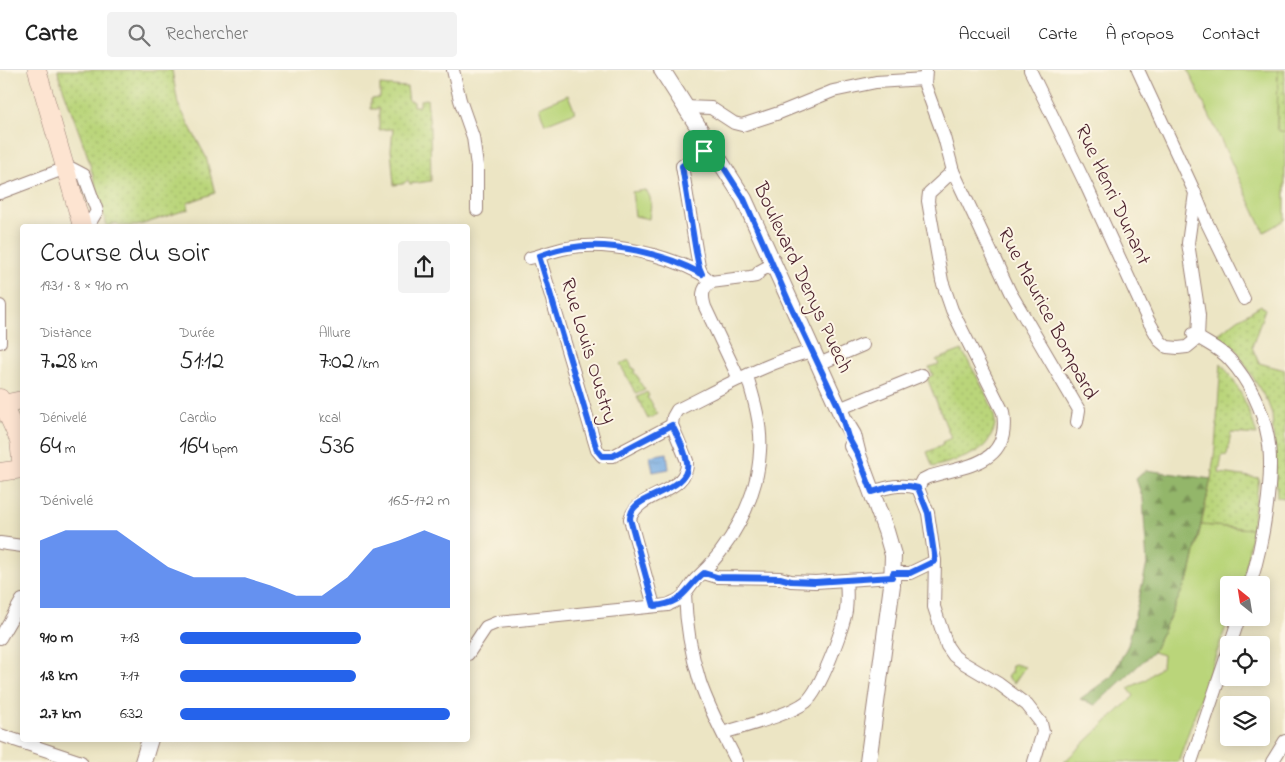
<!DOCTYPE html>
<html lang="fr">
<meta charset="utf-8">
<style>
:root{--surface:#fff;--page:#f2f2f2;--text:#222;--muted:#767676;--line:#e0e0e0;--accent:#2563eb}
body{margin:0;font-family:"Indie Flower",sans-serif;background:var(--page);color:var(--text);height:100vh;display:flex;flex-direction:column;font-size:19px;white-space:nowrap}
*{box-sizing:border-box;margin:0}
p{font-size:16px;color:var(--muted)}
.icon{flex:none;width:28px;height:28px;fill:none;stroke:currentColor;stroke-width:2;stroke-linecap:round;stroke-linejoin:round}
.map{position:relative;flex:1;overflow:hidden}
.sheet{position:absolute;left:20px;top:154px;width:450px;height:518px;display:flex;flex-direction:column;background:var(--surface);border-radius:5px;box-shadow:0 2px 12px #0003}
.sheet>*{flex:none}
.needle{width:32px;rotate:330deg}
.controls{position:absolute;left:1220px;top:506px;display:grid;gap:10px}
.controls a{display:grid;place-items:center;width:50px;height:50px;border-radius:5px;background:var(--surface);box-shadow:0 2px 12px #0003;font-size:25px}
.pin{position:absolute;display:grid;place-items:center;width:42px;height:42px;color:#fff;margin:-21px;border-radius:10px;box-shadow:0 2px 8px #0006}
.round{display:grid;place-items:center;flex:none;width:52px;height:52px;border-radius:5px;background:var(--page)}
.summary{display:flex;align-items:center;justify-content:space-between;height:85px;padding:0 20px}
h1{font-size:28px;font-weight:600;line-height:38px}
.stats{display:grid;grid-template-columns:repeat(3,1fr);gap:8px;height:85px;padding:5px 20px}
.stats div{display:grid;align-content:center}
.stats b{font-size:25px;font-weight:600}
.stats small{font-size:14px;font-weight:400}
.stats p{font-size:14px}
.chart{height:140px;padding:10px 20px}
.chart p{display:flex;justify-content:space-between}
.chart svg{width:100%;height:90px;margin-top:5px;fill:var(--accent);opacity:.7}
ul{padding:0 20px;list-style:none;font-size:16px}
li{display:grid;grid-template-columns:80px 60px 1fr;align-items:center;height:38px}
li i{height:12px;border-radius:6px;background:var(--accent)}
header{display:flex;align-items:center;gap:30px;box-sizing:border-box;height:70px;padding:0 25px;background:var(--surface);border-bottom:1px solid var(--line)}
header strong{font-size:24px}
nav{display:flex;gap:28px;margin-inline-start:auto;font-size:18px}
.search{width:350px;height:45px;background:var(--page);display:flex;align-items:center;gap:12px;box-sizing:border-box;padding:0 18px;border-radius:5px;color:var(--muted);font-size:19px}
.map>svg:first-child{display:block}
.grass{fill:#bad57a;stroke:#827a52}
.forest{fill:url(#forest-firs);stroke:#6e6a4a}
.park{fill:url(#park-dots);stroke:#827a52}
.water{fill:url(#water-ripples);stroke:#5f6486}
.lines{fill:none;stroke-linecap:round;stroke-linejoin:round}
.minor-casing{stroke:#9b8278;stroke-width:14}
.tertiary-casing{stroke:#9b8278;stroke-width:18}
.secondary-casing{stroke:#9b8278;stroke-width:19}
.minor{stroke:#fff;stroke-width:12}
.tertiary{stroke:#fff;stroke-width:16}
.secondary{stroke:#fde4d1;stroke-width:18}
.route-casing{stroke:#fff;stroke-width:10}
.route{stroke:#2563eb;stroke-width:6}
.labels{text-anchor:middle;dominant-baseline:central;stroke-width:4;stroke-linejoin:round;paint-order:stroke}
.street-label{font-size:21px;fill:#4a1f2b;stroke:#fcf5e5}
</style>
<header>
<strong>Carte</strong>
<div class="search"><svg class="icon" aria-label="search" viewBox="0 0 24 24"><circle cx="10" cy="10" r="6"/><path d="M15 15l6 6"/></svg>Rechercher</div>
<nav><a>Accueil</a><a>Carte</a><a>À propos</a><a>Contact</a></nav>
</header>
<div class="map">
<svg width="1285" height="692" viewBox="0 0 1285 692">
<defs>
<pattern id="forest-firs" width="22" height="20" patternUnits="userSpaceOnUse" patternTransform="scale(1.25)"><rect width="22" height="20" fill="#93b66a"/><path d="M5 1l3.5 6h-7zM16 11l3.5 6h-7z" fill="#7a9357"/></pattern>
<pattern id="park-dots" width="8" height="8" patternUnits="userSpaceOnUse" patternTransform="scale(1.25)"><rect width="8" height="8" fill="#bad57a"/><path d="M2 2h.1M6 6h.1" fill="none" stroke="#a1b66a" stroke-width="1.8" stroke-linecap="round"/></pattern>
<pattern id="water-ripples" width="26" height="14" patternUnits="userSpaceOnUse" patternTransform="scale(1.25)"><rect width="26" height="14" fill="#74aae2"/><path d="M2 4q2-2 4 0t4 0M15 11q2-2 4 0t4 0" fill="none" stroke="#618ab7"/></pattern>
</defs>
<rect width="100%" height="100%" fill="#fcf5e5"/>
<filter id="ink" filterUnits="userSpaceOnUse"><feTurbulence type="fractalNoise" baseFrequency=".02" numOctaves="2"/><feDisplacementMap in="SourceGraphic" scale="10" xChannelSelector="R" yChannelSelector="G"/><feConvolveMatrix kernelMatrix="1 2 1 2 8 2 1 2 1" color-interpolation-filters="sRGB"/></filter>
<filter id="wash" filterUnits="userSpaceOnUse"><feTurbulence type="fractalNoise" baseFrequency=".0096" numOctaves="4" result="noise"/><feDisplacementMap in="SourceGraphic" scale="20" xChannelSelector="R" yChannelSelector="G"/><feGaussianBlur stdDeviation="1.12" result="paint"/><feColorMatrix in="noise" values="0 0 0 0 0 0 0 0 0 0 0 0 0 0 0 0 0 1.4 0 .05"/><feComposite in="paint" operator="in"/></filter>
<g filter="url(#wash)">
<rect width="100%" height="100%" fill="#ece5c4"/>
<g class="grass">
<path d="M1188,0H1278L1277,60L1285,62V150L1264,162Z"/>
<path d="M568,25L575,42L545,54L539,37Z"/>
<path d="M645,120C654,127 650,139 649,149L635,146L632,122Z"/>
<path d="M1201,455L1252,459L1245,504L1241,515H1229V548L1178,692H1064L1134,626L1128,618L1145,610L1162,596L1163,585L1153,582L1190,504Z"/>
</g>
<path class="forest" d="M1146,400L1211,409L1190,504L1153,582L1095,635L1080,629L1112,606L1128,575L1147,494L1143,429L1136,409Z"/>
<g class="park">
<path d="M58,0H172L178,34L206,87L215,123L187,133L189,139L137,156H119L117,153L107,156L87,84L59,7Z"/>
<path d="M1278,0H1285V62L1277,60Z"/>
<path d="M380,15L407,17L409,31H413V36H420V30L427,29L430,58L431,111L410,114L408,110L403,114L394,115L391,80L393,59L379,60V39H371V29L380,28Z"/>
<path d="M1261,235L1265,239L1252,277L1259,293L1285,300V428L1277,427L1272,344L1268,333L1236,279L1217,265L1238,249Z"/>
<path d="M962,280C971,297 996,336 995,354C995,360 988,373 983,377C969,388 950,392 933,397L927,382L943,375L942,372L951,368L927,308L933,305L929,297L939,294L936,290Z"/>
<path d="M629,290L632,298H634L635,301L634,302L640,310L639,311L645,320L636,324L620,294Z"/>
<path d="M1221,293C1239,316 1249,337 1257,365L1231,363L1227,385L1222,386L1219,403L1259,408L1252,459L1201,455L1211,409L1215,378Z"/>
<path d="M647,322L649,326L647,327L653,335L652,336L658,344L648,349L637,327Z"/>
<path d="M1015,594L1025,597L1014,613L1007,607L1011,602L1012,595Z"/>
</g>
<path class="water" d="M667,383L669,399L653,402L650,386Z"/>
</g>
<g filter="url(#ink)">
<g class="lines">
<g class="minor-casing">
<g id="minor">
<path d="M453,0L460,30L473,67L477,96V140"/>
<path d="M926,0L925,15L944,67L953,101L1010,222L1079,340L1077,352"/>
<path d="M1030,0L1087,117L1148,250L1160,271L1167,277L1178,278L1187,277L1198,268L1199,245L1188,173L1195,123L1138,0"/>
<path d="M684,37L711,38L734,53L742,55L779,43L833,21L876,12L925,9"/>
<path d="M710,76L682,96L699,197L702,204L711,212L750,207L756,206L760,201L773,194"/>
<path d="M65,95L84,105L97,141L88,156"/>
<path d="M0,123L66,98"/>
<path d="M1196,126L1207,153L1244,229"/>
<path d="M539,186L597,380L602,386H613L672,355"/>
<path d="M530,188C542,185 555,180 567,178C607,170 667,185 702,204"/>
<path d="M711,212C701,219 702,227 705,237L739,309"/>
<path d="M0,236V272"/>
<path d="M1193,264C1205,273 1220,278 1230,290C1249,311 1263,340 1268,368C1275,407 1262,477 1250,515"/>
<path d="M819,294L863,275"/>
<path d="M839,339L922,305"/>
<path d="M918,418L922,410L928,407C967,395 1011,395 1003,342L952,240L942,211L928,131L929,123L953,101"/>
<path d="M918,418L928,443L935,491L934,537L947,576L954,586L962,592L999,614L1027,635L1041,653L1043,662L1034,692"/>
<path d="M872,422C888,417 901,413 918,418"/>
<path d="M0,473L22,476"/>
<path d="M704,503L717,507L780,508L791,511L815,512L892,507"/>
<path d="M893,503H910L935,491"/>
<path d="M685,524C686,553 691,584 700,612C709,639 724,666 737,692"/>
<path d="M654,536L630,449C638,421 689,424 687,391L672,355L673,347L677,340C718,320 768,291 813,281"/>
<path d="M0,568L22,530"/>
<path d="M1230,575L1239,548"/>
<path d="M468,584L486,557L498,552L668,535C673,532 680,530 684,525C688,520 690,515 695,510C730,478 758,429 760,381C762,356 754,329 747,306"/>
<path d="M723,663C745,656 789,645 806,632C821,619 842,561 846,541C847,531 847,520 846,510"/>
<path d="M0,665L81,692"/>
<path d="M1191,692L1229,579"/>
<path d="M1272,692L1285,671"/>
</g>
</g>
<g class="tertiary-casing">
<g id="tertiary">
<path d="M662,0L744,129L844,350L853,365L858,385"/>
<path d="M852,376L858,385L886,461L893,485L892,515L868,692"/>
<path d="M143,692L150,669"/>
</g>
</g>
<g class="secondary-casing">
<g id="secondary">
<path d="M37,0L82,156"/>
<path d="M0,328L19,370L22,399"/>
<path d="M3,334L22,330"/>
<path d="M0,402L22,399"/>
</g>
</g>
<use href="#minor" class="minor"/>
<use href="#tertiary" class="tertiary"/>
<use href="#secondary" class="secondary"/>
</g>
</g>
<g class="lines" filter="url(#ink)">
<g class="route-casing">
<path id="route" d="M710,76L744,129L789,232L839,338L848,367L858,385L872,422C888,417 901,413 918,418L928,443L935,491L910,503H893L892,507L815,512L791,511L780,508L717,507L704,503C683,520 685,533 654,536L630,449C630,446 631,444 632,441C641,423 692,420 687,392C685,379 678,367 672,355L613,386H602L597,380L539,186C548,183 558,179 568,178C610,170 665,184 702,204L699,197L696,182L682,96Z"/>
</g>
<use href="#route" class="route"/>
</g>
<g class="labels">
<g class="street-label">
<text transform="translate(1112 125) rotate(65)">Rue Henri Dunant</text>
<text transform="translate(802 208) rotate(65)">Boulevard Denys Puech</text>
<text transform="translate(1047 244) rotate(62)">Rue Maurice Bompard</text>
<text transform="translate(588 281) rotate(73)">Rue Louis Oustry</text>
</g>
</g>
</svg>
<div class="controls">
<a><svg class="needle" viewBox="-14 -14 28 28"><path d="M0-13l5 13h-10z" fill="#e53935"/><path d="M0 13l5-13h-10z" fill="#767676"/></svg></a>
<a><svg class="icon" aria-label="locate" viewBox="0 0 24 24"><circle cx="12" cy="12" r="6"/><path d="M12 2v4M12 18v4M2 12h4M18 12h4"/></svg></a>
<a><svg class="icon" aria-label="layers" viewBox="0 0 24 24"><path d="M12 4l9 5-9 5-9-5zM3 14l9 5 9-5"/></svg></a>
</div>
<div class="pin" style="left:704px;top:81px;background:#1e9e55"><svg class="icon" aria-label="arrive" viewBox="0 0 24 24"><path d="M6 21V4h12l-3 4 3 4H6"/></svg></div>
<section class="sheet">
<div class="summary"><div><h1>Course du soir</h1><p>19:31 · 8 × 910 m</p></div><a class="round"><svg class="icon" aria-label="share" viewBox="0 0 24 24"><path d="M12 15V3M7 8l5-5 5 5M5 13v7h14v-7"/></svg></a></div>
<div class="stats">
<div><p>Distance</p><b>7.28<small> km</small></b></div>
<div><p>Durée</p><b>51:12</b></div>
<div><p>Allure</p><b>7:02<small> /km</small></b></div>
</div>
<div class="stats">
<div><p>Dénivelé</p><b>64<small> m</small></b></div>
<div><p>Cardio</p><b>164<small> bpm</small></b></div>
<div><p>kcal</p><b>536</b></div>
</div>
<div class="chart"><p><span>Dénivelé</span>165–172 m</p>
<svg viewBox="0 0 160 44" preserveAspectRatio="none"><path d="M0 44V11L10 6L20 6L30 6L40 15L50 24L60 29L70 29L80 29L90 33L100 38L110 38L120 29L130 15L140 11L150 6L160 11V44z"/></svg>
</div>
<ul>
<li><b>910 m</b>7:13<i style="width:67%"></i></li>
<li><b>1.8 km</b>7:17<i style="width:65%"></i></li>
<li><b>2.7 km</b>6:32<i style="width:100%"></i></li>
</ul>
</section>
</div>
